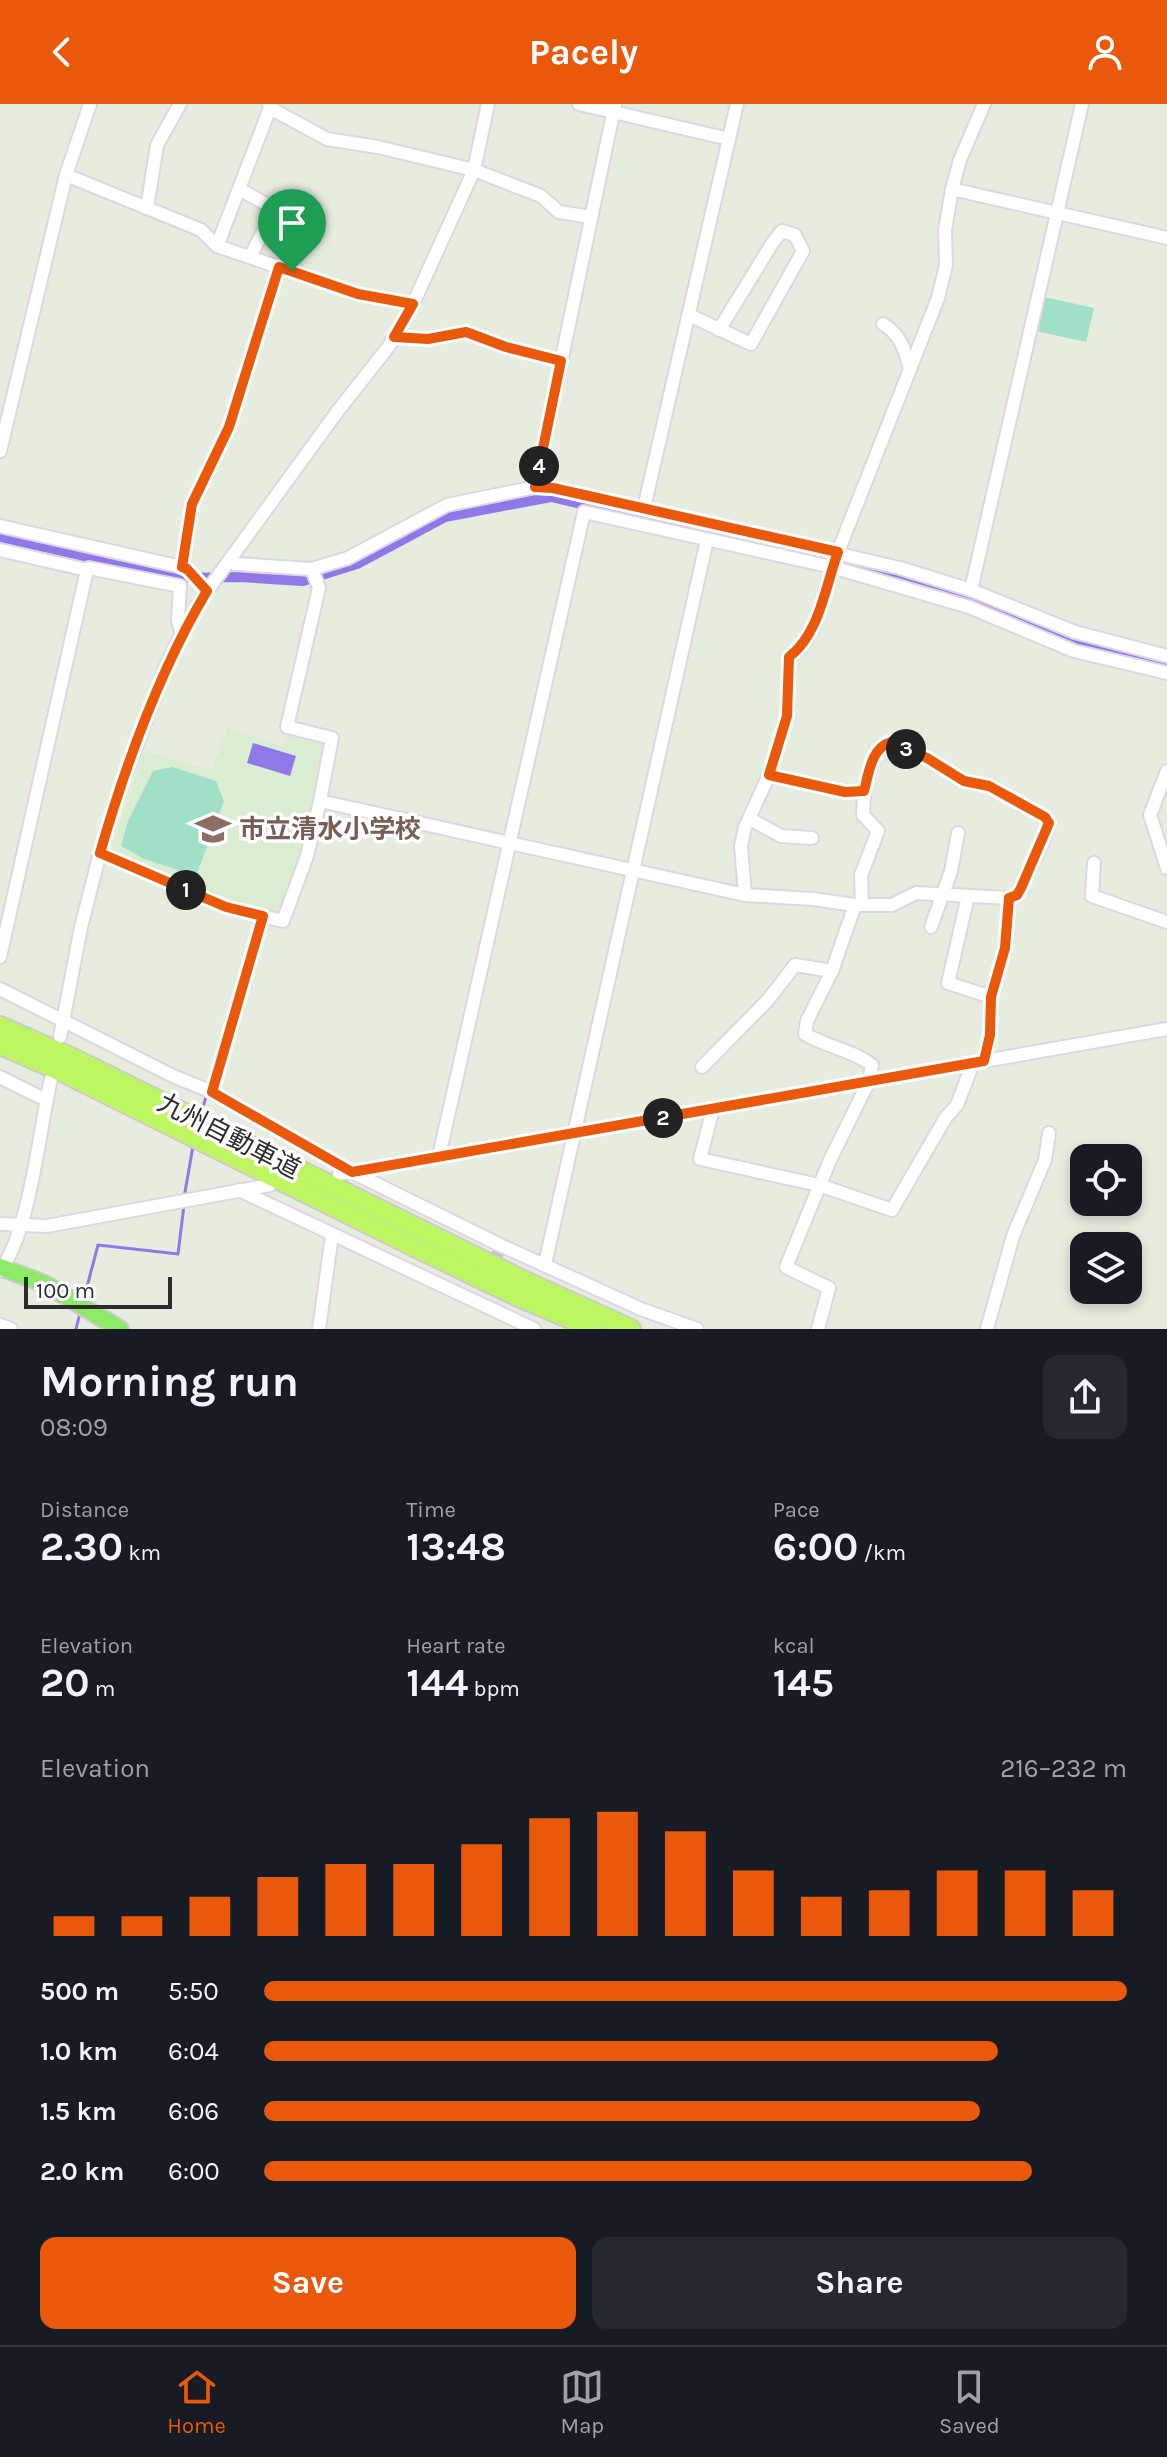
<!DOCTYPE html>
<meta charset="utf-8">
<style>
:root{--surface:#171b24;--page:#242831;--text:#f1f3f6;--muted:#9ea1a6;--line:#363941;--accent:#ea580c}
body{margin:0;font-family:Karla,"Noto Sans JP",sans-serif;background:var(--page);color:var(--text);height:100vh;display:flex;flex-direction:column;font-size:30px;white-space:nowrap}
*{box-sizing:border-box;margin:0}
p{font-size:26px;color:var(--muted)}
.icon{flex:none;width:44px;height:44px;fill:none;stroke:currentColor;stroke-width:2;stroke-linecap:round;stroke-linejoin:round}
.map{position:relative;height:1225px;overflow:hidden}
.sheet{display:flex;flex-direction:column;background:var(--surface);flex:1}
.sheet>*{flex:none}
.buttons{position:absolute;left:1070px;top:1040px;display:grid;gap:16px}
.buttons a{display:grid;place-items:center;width:72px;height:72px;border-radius:16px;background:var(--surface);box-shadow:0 4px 12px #0003;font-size:40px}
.scale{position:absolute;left:24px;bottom:20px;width:148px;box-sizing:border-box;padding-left:8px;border:4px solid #2c2c2c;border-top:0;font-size:22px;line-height:28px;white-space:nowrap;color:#2c2c2c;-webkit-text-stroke:6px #fff;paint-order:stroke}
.pin{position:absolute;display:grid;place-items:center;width:68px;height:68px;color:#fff;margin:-82px -34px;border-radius:50% 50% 50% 0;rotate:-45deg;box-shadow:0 0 8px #0007}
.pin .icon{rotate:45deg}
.km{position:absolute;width:40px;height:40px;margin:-20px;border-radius:50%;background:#222;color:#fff;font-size:22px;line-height:40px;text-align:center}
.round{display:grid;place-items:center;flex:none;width:84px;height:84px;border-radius:16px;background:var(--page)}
.overview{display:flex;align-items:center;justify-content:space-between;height:136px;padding:0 40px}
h1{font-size:44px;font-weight:700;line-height:60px}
.figures{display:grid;grid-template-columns:repeat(3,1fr);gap:12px;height:136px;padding:8px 40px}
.figures div{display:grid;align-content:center}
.figures b{font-size:40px;font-weight:700}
.figures small{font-size:22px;font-weight:400}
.figures p{font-size:22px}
.chart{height:224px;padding:16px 40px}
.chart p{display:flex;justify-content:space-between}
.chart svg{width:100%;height:144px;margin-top:8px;stroke:var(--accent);stroke-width:6}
.action{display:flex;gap:16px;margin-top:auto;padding:16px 40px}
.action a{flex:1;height:92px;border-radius:16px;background:var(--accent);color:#fff;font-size:32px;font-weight:700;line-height:92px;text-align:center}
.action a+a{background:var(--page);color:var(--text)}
ul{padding:0 40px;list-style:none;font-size:26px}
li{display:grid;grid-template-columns:128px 96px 1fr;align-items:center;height:60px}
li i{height:20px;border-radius:10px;background:var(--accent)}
header{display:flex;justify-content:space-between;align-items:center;height:104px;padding:0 40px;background:var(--accent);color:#fff;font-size:36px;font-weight:700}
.dock{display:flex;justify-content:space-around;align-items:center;height:112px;border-top:2px solid var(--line);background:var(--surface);font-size:22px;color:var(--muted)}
.dock a{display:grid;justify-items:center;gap:4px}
.dock .current{color:var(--accent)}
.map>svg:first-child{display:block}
.education{fill:#dbedd0}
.green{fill:#9fe0c6}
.water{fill:#9078e9}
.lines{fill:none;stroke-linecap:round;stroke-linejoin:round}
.stream{stroke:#9078e9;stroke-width:3}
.canal{stroke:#9078e9;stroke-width:10}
.minor-tunnel{stroke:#c1c6bb;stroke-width:12;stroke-dasharray:12 6;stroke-linecap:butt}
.minor-casing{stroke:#e0d5e4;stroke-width:16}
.major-casing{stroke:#ccc;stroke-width:20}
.highway-casing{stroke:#ccc;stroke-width:22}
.minor{stroke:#fff;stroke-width:12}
.major{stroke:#8dea67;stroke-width:16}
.highway{stroke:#bef661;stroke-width:18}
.route-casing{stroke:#fff;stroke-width:16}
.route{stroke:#ea580c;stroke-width:10}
.labels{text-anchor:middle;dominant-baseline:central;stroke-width:7;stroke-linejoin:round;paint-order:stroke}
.education-label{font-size:26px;font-weight:bold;fill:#785e54;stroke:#fff;text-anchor:start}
.street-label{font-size:26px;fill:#2c2c2c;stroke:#fff}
</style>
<header><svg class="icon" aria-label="back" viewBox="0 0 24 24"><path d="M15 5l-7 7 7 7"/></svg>Pacely<svg class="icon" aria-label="person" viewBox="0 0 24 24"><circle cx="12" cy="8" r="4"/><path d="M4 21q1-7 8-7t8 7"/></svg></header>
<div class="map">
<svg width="1167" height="1225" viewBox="0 0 1167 1225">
<rect width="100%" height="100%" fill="#e6eddf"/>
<path class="education" d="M228,624L282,642L289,628L326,636L303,750L279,812L229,801L110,749L144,647L211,666Z"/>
<g class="green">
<path d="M1044,193L1094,204L1086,238L1036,227Z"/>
<path d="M172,663L216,677L224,697L196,772L144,755L121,742L128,717L153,667Z"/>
</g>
<path class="water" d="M253,639L296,652L290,672L247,659Z"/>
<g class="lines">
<g class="stream">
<path d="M202,1008L207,988"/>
<path d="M184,1094L193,1042"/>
<path d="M83,1198L98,1141L178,1150L184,1101"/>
<path d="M76,1225L80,1209"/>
</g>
<g class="canal">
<path d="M0,433L182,474L240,473L303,477L357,460L445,413L551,393L725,433"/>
<path d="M834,458L971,496L1083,542L1167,563"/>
</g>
<path class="minor-tunnel" d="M487,1189L498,1148"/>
<g class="minor-casing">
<g id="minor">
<path d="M579,0L729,35"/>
<path d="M270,4L327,35L378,43L474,66L541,92L559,108L591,113"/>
<path d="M66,71L201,126L217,142L358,190L413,200"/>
<path d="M239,85L275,105L250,153"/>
<path d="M952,85L1167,134"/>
<path d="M147,104L157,41L180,0"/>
<path d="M275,105L303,113L292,167"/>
<path d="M217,142L270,4L269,0"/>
<path d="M689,211L751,240L803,147L795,131L782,127L773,138L719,226"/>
<path d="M883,220C901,231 905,246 910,265"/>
<path d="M394,233L428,235L466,228L506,243L561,257"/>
<path d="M0,347L66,71L90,0"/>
<path d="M535,383L615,0"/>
<path d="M644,404L737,0"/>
<path d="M0,422L182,463L187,465L207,487"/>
<path d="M0,446L87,466L89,464L180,482L178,516L182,529"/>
<path d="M235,460L312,465L348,454L447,401L535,383L553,384L900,464L971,486L1075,528L1167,552"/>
<path d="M182,463L192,400L229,323L279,163"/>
<path d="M971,486L1082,0"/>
<path d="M1167,667L1150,711L1167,764"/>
<path d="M320,697L745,791L813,795L855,801H892L916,789L1009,794L1017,791L1043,738L1049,719L1045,713L989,682L964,677L927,654L891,638C872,644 869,670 864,687L845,688L769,671"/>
<path d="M750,715L781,732L812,734"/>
<path d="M100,749L226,803L283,817L307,752L320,697L332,634L287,623L319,484L312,465"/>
<path d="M1094,759L1092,792L1167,818"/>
<path d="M745,791L741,742L745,723L769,671L787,612L789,553L800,545L813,525L838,448L938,194L946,161L945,126L952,85L960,56L984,0"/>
<path d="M968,792L948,879L991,893"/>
<path d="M862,801L861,771L878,727L863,711L864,687"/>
<path d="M931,823L951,767L958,729"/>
<path d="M0,853L87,466"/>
<path d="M0,885L173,972L212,988L352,1068L500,1141L641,1205L697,1225"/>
<path d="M60,933L81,823L100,749L114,702L165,565L182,529L207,487L337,308L389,242L413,200L474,66L488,0"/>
<path d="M984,957L990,931L991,893L1005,844L1009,794"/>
<path d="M702,963L767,897L795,861L832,867"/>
<path d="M0,973L46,996"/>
<path d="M212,988L263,812"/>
<path d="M713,1005L700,1055L819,1081L892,1106L946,1013L957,1001L973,959"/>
<path d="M439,1052L584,408L832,463L969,503L1074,547L1167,569"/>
<path d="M339,1070L1167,925"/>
<path d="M239,1086L534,1225"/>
<path d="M0,1120L47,1122L270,1081"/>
<path d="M545,1160L707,436"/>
<path d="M0,1167C30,1127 39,1027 51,975"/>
<path d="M0,1221L11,1225"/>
<path d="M319,1225L332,1131"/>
<path d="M818,1225L829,1184L786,1163L830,1056L869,977L872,961C852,946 827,943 805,930L807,917L832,867L855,801"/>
<path d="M987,1225L1013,1132L1045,1056L1049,1029"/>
</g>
</g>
<g class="major-casing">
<path id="major" d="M0,1163L45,1180L120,1225"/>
</g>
<g class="highway-casing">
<g id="highway">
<path d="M0,922L71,953L525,1177L631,1225"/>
<path d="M0,941L64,969L408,1140L516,1192L594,1225"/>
</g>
</g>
<use href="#minor" class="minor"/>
<use href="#major" class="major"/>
<use href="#highway" class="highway"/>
</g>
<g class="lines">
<g class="route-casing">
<path id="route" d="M279,163L358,190L413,200L394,233L428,235L466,228L506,243L561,257L535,383L553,384L838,448C825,483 820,529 789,553L787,612L769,671L845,688L864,687C869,669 871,644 891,638L927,654L964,677L989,682L1045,713L1049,719L1021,784L1017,791L1009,794L1005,844L991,893L990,931L984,957L352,1068L212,988L263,812L226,803L100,749C126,659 159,567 207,487L187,465L182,463L192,400L229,323Z"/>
</g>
<use href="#route" class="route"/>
</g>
<defs>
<g id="school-bare" transform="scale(2.76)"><path d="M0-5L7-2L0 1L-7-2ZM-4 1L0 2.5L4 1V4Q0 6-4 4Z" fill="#8d6e63" stroke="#fff" stroke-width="2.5" paint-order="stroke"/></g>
</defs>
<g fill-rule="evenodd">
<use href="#school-bare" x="213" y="725"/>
</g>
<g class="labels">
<g class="education-label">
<text x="239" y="725">市立清水小学校</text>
</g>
<g class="street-label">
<text transform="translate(229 1032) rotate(27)">九州自動車道</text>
</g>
</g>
</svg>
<div class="buttons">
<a><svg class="icon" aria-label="locate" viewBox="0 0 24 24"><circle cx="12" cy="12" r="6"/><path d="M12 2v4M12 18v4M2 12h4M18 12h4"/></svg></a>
<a><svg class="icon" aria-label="layers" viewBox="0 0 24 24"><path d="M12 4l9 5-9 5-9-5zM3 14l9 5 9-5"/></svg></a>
</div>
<div class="scale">100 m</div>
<div class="pin" style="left:292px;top:167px;background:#1e9e55"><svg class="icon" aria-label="arrive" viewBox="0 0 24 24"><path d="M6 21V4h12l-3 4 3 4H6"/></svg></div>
<b class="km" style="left:186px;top:786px">1</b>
<b class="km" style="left:663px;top:1014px">2</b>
<b class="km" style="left:906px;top:645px">3</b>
<b class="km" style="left:539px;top:362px">4</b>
</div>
<section class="sheet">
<div class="overview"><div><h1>Morning run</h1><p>08:09</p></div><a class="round"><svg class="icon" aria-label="share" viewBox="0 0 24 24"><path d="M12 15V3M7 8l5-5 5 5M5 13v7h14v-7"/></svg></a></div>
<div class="figures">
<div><p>Distance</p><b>2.30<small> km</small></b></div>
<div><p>Time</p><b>13:48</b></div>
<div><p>Pace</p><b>6:00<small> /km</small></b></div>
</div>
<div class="figures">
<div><p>Elevation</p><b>20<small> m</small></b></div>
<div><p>Heart rate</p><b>144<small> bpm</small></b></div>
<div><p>kcal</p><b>145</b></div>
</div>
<div class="chart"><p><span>Elevation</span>216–232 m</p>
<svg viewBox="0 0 160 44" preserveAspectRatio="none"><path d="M5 44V38M15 44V38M25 44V32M35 44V26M45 44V22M55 44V22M65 44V16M75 44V8M85 44V6M95 44V12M105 44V24M115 44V32M125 44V30M135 44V24M145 44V24M155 44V30"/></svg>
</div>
<ul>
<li><b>500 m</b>5:50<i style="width:100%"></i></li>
<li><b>1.0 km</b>6:04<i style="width:85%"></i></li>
<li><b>1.5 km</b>6:06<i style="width:83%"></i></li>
<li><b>2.0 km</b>6:00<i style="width:89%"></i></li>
</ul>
<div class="action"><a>Save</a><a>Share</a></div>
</section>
<nav class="dock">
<a class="current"><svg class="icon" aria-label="home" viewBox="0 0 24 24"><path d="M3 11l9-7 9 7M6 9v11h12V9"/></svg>Home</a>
<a><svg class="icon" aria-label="map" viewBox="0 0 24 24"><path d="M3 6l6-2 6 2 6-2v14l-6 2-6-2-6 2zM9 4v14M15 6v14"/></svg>Map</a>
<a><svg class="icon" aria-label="saved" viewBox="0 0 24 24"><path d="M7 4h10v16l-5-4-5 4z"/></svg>Saved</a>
</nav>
